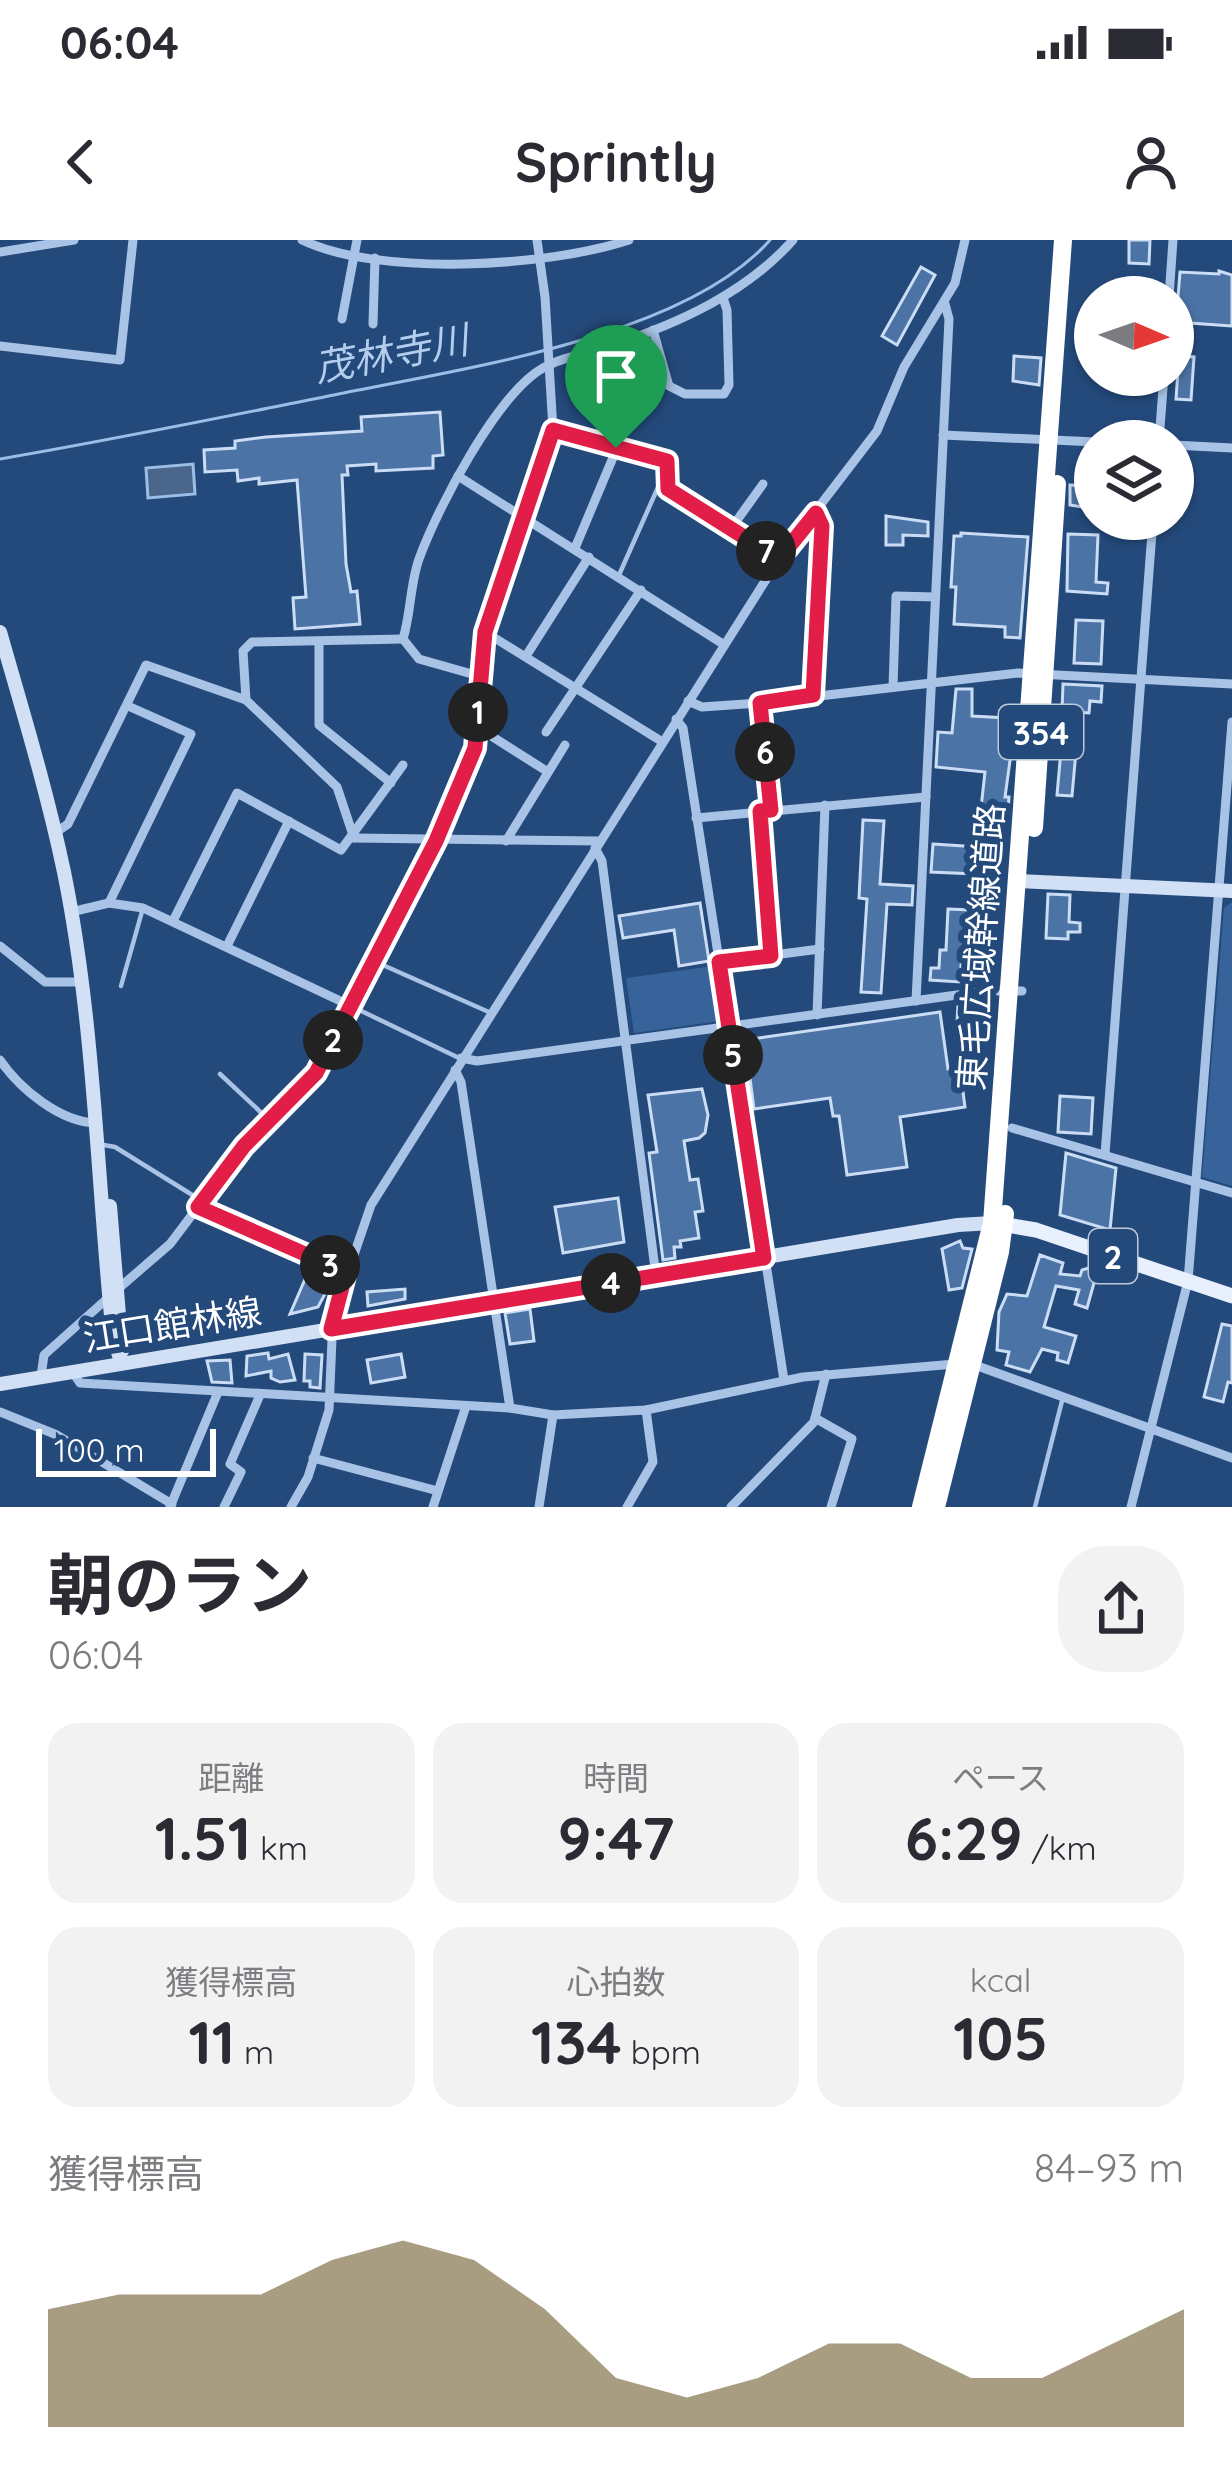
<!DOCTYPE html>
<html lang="ja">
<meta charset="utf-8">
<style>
:root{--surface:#fff;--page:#f2f2f3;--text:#2b2b33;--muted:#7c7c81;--accent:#84734c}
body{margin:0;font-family:Quicksand,"Noto Sans JP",sans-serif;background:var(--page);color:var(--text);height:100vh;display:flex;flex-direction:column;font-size:45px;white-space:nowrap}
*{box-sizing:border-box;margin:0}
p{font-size:39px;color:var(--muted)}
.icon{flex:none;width:66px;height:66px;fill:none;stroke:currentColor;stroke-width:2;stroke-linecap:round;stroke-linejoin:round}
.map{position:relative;height:1267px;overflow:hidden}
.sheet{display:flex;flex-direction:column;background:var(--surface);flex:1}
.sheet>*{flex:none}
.needle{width:78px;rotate:92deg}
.buttons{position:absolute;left:1074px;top:36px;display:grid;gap:24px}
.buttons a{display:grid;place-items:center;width:120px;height:120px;border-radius:50%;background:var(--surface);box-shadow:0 3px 9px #0004;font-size:60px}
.scale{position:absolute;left:36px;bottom:30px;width:180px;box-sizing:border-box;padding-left:12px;border:6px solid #fff;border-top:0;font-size:33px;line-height:42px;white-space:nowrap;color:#fff;-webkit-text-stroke:9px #244a7c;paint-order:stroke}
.pin{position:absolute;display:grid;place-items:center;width:102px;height:102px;color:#fff;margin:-123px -51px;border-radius:50% 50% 50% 0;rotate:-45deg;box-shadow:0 0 12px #0007}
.pin .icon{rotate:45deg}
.km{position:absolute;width:60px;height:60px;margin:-30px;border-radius:50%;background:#222;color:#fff;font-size:33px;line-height:60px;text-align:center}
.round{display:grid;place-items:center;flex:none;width:126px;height:126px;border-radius:48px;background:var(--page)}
.headline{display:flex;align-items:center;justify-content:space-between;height:204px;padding:0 48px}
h1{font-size:66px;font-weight:700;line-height:90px}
.figures{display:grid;grid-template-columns:repeat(3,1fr);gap:18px;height:204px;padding:12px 48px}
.figures div{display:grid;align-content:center;border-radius:30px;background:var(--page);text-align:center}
.figures b{font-size:60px;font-weight:700}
.figures small{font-size:33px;font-weight:400}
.figures p{font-size:33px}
.chart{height:336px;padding:24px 48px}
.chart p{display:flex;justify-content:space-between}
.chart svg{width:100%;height:216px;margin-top:12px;fill:var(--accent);opacity:.7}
.status{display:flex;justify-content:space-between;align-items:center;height:84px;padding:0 60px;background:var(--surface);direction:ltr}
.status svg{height:33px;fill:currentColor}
header{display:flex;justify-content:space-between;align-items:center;height:156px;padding:0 48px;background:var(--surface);font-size:54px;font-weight:700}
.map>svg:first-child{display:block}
.green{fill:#37639a}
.water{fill:#4a668a;stroke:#9cbee6;stroke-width:3}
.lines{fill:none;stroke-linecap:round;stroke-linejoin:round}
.stream{stroke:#9cbee6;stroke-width:3}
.building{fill:#4c73a5;stroke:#cbddf4;stroke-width:3}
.lane{stroke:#a8c3e5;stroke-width:4.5}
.street{stroke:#a8c3e5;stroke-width:9}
.secondary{stroke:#d1e0f5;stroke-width:14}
.primary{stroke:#e8f0fd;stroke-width:15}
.highway{stroke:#fff;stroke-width:18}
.route-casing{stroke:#fff;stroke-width:24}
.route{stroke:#e11d48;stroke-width:15}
.labels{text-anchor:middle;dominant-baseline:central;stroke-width:12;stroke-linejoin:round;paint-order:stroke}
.shield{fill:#244a7c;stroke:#bdc9d8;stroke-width:3}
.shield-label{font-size:33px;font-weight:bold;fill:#fff}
.street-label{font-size:36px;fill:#fff;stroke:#244a7c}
.water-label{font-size:39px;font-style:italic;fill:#b3cded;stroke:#244a7c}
</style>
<div class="status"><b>06:04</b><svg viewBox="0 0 49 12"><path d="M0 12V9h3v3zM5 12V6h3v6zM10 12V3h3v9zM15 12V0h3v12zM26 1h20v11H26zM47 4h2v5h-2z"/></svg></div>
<header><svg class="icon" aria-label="back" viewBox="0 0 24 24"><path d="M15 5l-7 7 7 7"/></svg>Sprintly<svg class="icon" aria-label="person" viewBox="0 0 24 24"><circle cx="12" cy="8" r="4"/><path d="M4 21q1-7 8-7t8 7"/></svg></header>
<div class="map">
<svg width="1232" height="1267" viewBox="0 0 1232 1267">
<rect width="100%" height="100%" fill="#244a7c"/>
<g class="green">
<path d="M1232,662V946L1202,937L1224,668Z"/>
<path d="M713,726L720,781L634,793L626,738Z"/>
</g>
<path class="water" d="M193,224L195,254L148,258L146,228Z"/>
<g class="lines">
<path class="stream" d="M0,219C112,200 223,177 334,155C459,129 684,98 770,0"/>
</g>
<g class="building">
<path d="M1129,0H1150L1149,24L1129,23Z"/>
<path d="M921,27L935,35L897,105L882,96Z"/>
<path d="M1219,31L1232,35V86L1176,82L1180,32L1219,34Z"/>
<path d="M1014,116L1041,118L1039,145L1013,141Z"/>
<path d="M1179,116L1194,117L1191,160L1176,159Z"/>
<path d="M440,172L443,215L433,216V228L376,231V224L347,226L348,235H342L346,324L351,352L357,351L360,384L295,389L293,358L306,357L297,240L259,244V238L238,241L237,230L205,232L204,210L235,208V201L266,197L362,191L361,177Z"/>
<path d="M1070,245L1095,246V269L1070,265Z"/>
<path d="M886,276L928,282V296L903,295V305H886Z"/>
<path d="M961,293L1028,297L1020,398L1005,397V387L954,384L956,347H951L954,296H961Z"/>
<path d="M1068,294L1098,295L1096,342L1108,343L1107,354L1067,351Z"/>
<path d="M1076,380L1103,381L1101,424L1074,423Z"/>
<path d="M1063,444L1102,446L1101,462L1090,461L1089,473L1062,471Z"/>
<path d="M956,449H972V476L1007,478L1005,498L1013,499L1005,557H1009L1008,571L981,568L985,532L936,527L938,492L952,493Z"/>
<path d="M1062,499L1077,500L1072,556L1057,555Z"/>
<path d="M863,580L884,581L880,644L913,646L912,665L887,664L881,753L861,752L867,659L859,658Z"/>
<path d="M933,604L994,608L990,671L974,670L975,634L931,632Z"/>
<path d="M1048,654L1070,655L1069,682L1080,683V692H1068V699L1046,698Z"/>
<path d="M700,663L709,721L679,726L674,690L623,698L619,676Z"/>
<path d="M948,669L971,670L970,696H963L960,742L930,740L931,728H939L940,710H946Z"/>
<path d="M958,765L985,767L983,799L956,797Z"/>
<path d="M940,772L948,829H960L965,867L900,877L907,927L847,935L839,876H833L830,858L754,869L745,800Z"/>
<path d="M702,849L708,875L705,893L699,898L684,901L690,940L698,939L703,971L695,972L699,998L680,1001L681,1007H674L675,1018L663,1020L649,913L657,912L648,855Z"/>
<path d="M1060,856L1093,858L1091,894L1058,892Z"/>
<path d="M1066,913L1116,928L1110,990L1060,975Z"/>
<path d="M618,958L624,1002L563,1013L555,967Z"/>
<path d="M960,1001L963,1008L972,1009L962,1048L949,1050L942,1009Z"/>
<path d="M1040,1015L1063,1023L1060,1034L1080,1036L1082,1030L1099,1025L1087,1068L1075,1064L1079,1050L1056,1046L1044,1087L1076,1096L1068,1123L1057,1120L1058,1113L1042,1109L1030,1132L1006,1125L1009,1112L997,1110L999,1072L1007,1054L1027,1056Z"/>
<path d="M309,1030L333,1039L318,1067L290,1074Z"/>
<path d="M405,1049V1059L368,1066L367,1052Z"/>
<path d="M530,1069L534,1101L510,1104L505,1073Z"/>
<path d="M1222,1084L1232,1086V1143L1228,1142L1223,1162L1204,1157Z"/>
<path d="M268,1113L269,1119L288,1114L295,1140L280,1142L271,1138V1131L246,1136L247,1116Z"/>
<path d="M305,1114L322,1115L320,1148L310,1147V1141H304Z"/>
<path d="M401,1114L405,1137L371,1143L367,1120Z"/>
<path d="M230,1120L232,1143L212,1142L207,1121Z"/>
</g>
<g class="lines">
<g class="lane">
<path d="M619,335L659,245L668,249"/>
<path d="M376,722L491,773"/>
<path d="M121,746L143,668"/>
<path d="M351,766L459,818"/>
<path d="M220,834L268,879"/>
<path d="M98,904L115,907L202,961"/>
<path d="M1035,1267L1063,1157"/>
</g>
<g class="street">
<path d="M302,0C379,37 547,27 629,0"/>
<path d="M0,12L74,0"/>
<path d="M1169,57L1173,0"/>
<path d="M342,79L357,0"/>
<path d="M373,84L375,18"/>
<path d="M653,90L669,146L685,154H724L729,145L727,70L723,58"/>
<path d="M0,106L120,120L133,0"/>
<path d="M553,190L667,221L668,249L779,319"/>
<path d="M943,195L1095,202"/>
<path d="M1159,201L1164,135"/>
<path d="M1173,205L1232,208"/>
<path d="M458,236L723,404"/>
<path d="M730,290L763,244"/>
<path d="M575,308L617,208"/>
<path d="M485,392L661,501"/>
<path d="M403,399C411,373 410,344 419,319C437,269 497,154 543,128C564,116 590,113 613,105C679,83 746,53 793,0"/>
<path d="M403,399L419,419L479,436"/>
<path d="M319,402V485L391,543"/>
<path d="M526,416L589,317"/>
<path d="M893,447L896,356L935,357"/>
<path d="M813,455L822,286L816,273"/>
<path d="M688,461L702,467L759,463L1018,433L1232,444"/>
<path d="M759,463L771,570"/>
<path d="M676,479L683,488L784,1140"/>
<path d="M477,487L548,532"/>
<path d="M546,492L641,350"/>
<path d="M760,571L771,715"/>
<path d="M696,578L926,557"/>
<path d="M55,593L68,584L146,425L246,460"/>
<path d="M354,598L337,547L246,460L243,411L252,402L403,399"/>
<path d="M354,598L600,601"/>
<path d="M506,601L565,505"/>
<path d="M595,608L602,621L656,1036"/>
<path d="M109,663L191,494L128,466"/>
<path d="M71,672L109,663L143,668L351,766"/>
<path d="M173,681L237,553L341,610L403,525"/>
<path d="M0,706L45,742H80"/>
<path d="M227,706L289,581"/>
<path d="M719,722L820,709"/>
<path d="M916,761L949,79L945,64"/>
<path d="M817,775L825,565"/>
<path d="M461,818L477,821L986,751H1022"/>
<path d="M0,820C20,849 60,882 96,883"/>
<path d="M455,830L461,842L510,1168"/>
<path d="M1012,888L1232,953"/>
<path d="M1105,914L1153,279"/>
<path d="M198,967L346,1032"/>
<path d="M119,1048L170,1004L244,906L316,833L436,601L467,530L477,487L485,392L526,279L553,190L545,57L537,0"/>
<path d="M972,1124L1232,1218"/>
<path d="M72,1131L80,1143L510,1168L553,1175L646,1170L803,1137L955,1124"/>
<path d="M41,1136L44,1115L109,1057"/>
<path d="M0,1172L57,1195L172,1264"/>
<path d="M815,1178L852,1199L831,1267"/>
<path d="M313,1218L438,1251"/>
<path d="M170,1267L218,1152"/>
<path d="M224,1267L241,1232L230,1224L260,1155"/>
<path d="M291,1267L308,1237L329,1170L333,1076L371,965L779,319L877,191L904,127L955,43L965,0"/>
<path d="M433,1267L466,1166"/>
<path d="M539,1267L553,1175"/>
<path d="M627,1267L653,1222L646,1170"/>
<path d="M731,1267L814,1182L826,1134"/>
<path d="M1131,1267L1188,1041L1232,482"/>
</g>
<g class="secondary">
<path d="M0,392C23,472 47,551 64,632C95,784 97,942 113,1096L121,1122"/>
<path d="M1018,641L1232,651"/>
<path d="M110,966L122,1111"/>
<path d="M0,1144L958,985L992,983"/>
</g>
<path class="primary" d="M995,983L1036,990L1232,1056"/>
<g class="highway">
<path d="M1034,588L1057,244"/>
<path d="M921,1267L992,983L1063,0"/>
<path d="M936,1267L1000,1012L1005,974"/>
</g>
</g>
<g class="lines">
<g class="route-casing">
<path id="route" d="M553,190L667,221L668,249L779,319L816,273L822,286L813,455L760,463L771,570L760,571L771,716L719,722L764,1018L331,1089L346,1032L198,967L244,906L316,833L436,601L475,508L485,392Z"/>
</g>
<use href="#route" class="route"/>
</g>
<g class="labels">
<g class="shield">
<rect x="999" y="465" width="84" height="54" rx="9"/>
<rect x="1089" y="989" width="48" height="54" rx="9"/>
</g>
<g class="shield-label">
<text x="1041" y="492">354</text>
<text x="1113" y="1016">2</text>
</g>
<g class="street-label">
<text transform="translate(980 707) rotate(-86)">東毛広域幹線道路</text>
<text transform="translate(172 1084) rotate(-9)">江口館林線</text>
</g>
<g class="water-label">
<text transform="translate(391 113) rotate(-11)">茂林寺川</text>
</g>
</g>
</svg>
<div class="buttons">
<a><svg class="needle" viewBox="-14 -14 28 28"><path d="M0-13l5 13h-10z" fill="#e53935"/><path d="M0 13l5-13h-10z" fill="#7c7c81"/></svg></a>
<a><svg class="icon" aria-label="layers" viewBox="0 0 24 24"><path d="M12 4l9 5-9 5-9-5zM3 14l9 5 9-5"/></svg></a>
</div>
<div class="scale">100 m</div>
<div class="pin" style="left:616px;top:208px;background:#1e9e55"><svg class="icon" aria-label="arrive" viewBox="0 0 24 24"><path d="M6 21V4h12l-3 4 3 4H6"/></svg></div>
<b class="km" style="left:478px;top:472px">1</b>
<b class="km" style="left:333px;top:800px">2</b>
<b class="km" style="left:330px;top:1025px">3</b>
<b class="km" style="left:611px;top:1043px">4</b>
<b class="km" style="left:733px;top:815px">5</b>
<b class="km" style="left:765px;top:512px">6</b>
<b class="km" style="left:766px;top:311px">7</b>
</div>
<section class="sheet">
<div class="headline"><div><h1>朝のラン</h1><p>06:04</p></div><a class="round"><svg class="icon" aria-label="share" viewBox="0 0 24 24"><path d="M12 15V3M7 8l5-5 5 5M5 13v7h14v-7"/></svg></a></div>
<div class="figures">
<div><p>距離</p><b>1.51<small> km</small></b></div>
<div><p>時間</p><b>9:47</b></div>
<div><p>ペース</p><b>6:29<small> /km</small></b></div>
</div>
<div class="figures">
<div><p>獲得標高</p><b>11<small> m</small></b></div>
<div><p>心拍数</p><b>134<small> bpm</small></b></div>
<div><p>kcal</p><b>105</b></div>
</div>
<div class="chart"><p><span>獲得標高</span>84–93 m</p>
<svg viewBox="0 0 160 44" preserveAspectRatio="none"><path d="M0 44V20L10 17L20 17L30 17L40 10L50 6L60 10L70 20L80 34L90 38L100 34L110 27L120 27L130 34L140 34L150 27L160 20V44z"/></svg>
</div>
</section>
